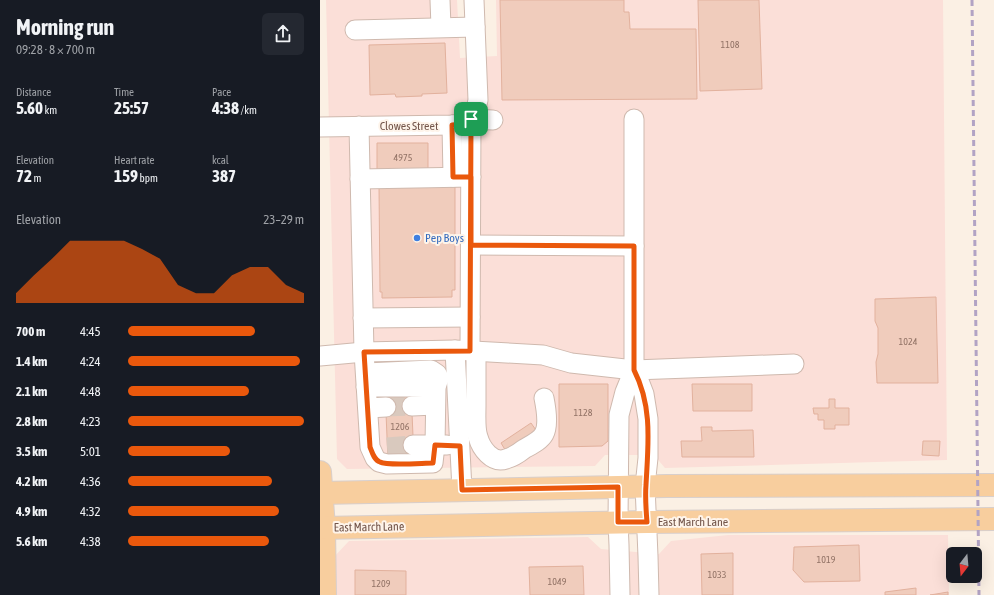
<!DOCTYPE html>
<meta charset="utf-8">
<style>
:root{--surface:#171b24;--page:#242831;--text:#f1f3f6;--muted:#9ea1a6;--accent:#ea580c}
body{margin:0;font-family:"Asap Condensed",sans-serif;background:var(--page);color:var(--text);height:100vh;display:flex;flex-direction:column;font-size:15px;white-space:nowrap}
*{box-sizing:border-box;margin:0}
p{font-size:13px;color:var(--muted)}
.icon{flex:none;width:22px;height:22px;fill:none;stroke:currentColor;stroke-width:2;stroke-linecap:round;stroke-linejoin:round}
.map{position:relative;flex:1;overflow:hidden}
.sheet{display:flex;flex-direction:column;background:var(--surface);width:320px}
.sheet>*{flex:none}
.needle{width:26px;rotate:196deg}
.buttons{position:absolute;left:626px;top:547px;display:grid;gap:8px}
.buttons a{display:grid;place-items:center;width:36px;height:36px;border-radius:6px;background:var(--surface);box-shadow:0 4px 16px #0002;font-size:20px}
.pin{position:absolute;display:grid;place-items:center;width:34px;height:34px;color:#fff;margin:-17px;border-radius:8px;box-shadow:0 2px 6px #0006}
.round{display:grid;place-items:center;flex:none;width:42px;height:42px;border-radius:6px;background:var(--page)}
.summary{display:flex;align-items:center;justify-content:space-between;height:68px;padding:0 16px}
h1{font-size:22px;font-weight:700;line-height:30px}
.metrics{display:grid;grid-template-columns:repeat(3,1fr);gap:6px;height:68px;padding:4px 16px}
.metrics div{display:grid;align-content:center}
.metrics b{font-size:17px;font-weight:700}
.metrics small{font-size:11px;font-weight:400}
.metrics p{font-size:11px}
.chart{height:112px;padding:8px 16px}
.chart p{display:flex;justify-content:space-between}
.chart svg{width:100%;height:72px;margin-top:4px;fill:var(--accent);opacity:.7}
ul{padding:0 16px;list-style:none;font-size:13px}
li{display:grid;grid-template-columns:64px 48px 1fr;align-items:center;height:30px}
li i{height:10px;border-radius:5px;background:var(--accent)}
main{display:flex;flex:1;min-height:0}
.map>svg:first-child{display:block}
.commercial{fill:#fbdfd8}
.building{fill:#f0ccbc;stroke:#e2b19d}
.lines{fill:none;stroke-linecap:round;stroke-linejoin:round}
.minor-tunnel{stroke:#d9c9be;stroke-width:19;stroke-dasharray:19 10;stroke-linecap:butt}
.minor-casing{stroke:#cfb9ae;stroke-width:21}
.major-casing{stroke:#d8cfcc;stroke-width:24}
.minor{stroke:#fff;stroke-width:19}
.major{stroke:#f8ce9e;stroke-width:22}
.rail{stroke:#b2a3c4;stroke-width:3;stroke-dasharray:6 4;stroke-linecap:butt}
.route-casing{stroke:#fff;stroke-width:8}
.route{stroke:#ea580c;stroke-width:5}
.shop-dot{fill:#3f7fe0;stroke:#fef4ea;stroke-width:1.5}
.labels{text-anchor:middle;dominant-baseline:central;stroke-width:4;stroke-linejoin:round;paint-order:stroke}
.number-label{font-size:10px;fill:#927366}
.street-label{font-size:12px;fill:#73554a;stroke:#fef4ea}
.shop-label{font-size:12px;fill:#366cbe;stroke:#fef4ea;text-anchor:start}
</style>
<main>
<section class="sheet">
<div class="summary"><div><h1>Morning run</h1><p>09:28 · 8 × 700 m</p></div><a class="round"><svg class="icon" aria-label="share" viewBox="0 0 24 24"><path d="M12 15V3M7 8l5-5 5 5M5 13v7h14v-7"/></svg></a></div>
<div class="metrics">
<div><p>Distance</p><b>5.60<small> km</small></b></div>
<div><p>Time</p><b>25:57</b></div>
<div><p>Pace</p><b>4:38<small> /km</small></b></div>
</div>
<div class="metrics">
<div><p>Elevation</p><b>72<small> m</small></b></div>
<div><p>Heart rate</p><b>159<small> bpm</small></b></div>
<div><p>kcal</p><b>387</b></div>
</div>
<div class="chart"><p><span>Elevation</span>23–29 m</p>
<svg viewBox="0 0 160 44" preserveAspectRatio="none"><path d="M0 44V38L10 27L20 17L30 6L40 6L50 6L60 6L70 11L80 17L90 33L100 38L110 38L120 27L130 22L140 22L150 33L160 38V44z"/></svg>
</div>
<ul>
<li><b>700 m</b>4:45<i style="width:72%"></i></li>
<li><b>1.4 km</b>4:24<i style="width:98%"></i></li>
<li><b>2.1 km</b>4:48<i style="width:69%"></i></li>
<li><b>2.8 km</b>4:23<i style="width:100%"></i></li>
<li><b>3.5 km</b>5:01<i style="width:58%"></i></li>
<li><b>4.2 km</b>4:36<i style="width:82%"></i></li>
<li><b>4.9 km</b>4:32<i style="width:86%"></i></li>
<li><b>5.6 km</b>4:38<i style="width:80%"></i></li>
</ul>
</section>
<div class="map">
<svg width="674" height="595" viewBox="0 0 674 595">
<rect width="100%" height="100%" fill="#fbf0e4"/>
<g class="commercial">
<path d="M6,0H137L140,58L177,56L176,0H623L627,460L345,468L334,455H285L275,466L27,469L17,459Z"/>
<path d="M408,535H628L629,595H14L13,558L29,541L268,537L281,549L339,554L351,541Z"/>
</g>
<g class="building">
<path d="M180,0H304V12H309L310,29H376L377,99L182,100Z"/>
<path d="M378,0H439L442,89L380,91Z"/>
<path d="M125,43L127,93L102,94V96L76,97L75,94L50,95L49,45Z"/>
<path d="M57,143H108V170L57,171Z"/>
<path d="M135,185V290H132V297L62,298V292H60L59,186Z"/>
<path d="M616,297L618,383H557L556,362L558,354V328L555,321V299Z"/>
<path d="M239,384H288V441L282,446L239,447Z"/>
<path d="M372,384H432V411H373Z"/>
<path d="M65,389H91L94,460L68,461Z"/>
<path d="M509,399H515V408H529V425H515V429H504V420H498V414H494L493,408H509Z"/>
<path d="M211,423L218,433L187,453L181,443Z"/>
<path d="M381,427H392V431L433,430L434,457H362L361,441H382Z"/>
<path d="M603,441H620L619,456L602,455Z"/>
<path d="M539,545L540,581L484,582L473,570L474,547Z"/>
<path d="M413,553V595H382L381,554Z"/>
<path d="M263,566L264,595H210L209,567Z"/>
<path d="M35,570L86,571V595H35Z"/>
<path d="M596,588V595H565V592Z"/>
<path d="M628,592V595H610Z"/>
</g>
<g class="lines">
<g class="minor-tunnel">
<path d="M66,407L92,406"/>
<path d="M67,447L93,445"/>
</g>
<g class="minor-casing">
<g id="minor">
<path d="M120,0L121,27"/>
<path d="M35,30L155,27"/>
<path d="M132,125L133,177"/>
<path d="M39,126L44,352L50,447L55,458L59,462L67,464L113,463L115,445H93"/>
<path d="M0,127L132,125C152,123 154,120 158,100L154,0"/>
<path d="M40,179L151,177"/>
<path d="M151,245L314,246"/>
<path d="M43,318L150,317"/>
<path d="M135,350L223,355L251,363L314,370L474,364"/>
<path d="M150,351L151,119L173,120"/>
<path d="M156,351C156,369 156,388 156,406C156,415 155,429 158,437C161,448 172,464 186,459C193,457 199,453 204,449C211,445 220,441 224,434C229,425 226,408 224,398"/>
<path d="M0,356L44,352L135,350L142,490"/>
<path d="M314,370L319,381L324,394L328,419V458L325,486L328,556L329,595"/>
<path d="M46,373L111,370L117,374L119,378L116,387L115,445H127"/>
<path d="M46,387H116"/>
<path d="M92,406L115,405"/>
<path d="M48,408L66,407"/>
<path d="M300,595L299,545L298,522L299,415L305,392L314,370V119"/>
</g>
</g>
<g class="major-casing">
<g id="major">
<path d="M0,472L4,528L5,595"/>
<path d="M0,493L347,486L674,485"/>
<path d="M0,528L327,522L674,519"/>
</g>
</g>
<use href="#minor" class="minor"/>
<use href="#major" class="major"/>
<path class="rail" d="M652,0L659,595"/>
</g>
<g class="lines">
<g class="route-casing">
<path id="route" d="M151,119C151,196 150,274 150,351L44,352L50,447C52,452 54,460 60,462C67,466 103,463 113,463L115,445L140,446L142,490L298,487V522H327C326,510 325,497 326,485C328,445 333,407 314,370V246L151,245V177H133L132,125L145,124L151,119"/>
</g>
<use href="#route" class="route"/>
</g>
<circle class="shop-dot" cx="97" cy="238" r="4"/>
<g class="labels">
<g class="number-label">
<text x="410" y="44">1108</text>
<text x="83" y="157">4975</text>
<text x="588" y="341">1024</text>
<text x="263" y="412">1128</text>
<text x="80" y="426">1206</text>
<text x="506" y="559">1019</text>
<text x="397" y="574">1033</text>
<text x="237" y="581">1049</text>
<text x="61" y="583">1209</text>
</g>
<g class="street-label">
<text x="89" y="126">Clowes Street</text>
<text x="373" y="522">East March Lane</text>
<text transform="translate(49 527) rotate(-1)">East March Lane</text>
</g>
<g class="shop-label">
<text x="105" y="238">Pep Boys</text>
</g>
</g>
</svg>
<div class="buttons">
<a><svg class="needle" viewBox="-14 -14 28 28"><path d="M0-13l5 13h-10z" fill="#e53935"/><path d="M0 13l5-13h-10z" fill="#9ea1a6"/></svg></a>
</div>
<div class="pin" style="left:151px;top:119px;background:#1e9e55"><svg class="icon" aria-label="arrive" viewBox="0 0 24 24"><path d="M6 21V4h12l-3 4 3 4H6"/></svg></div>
</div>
</main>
